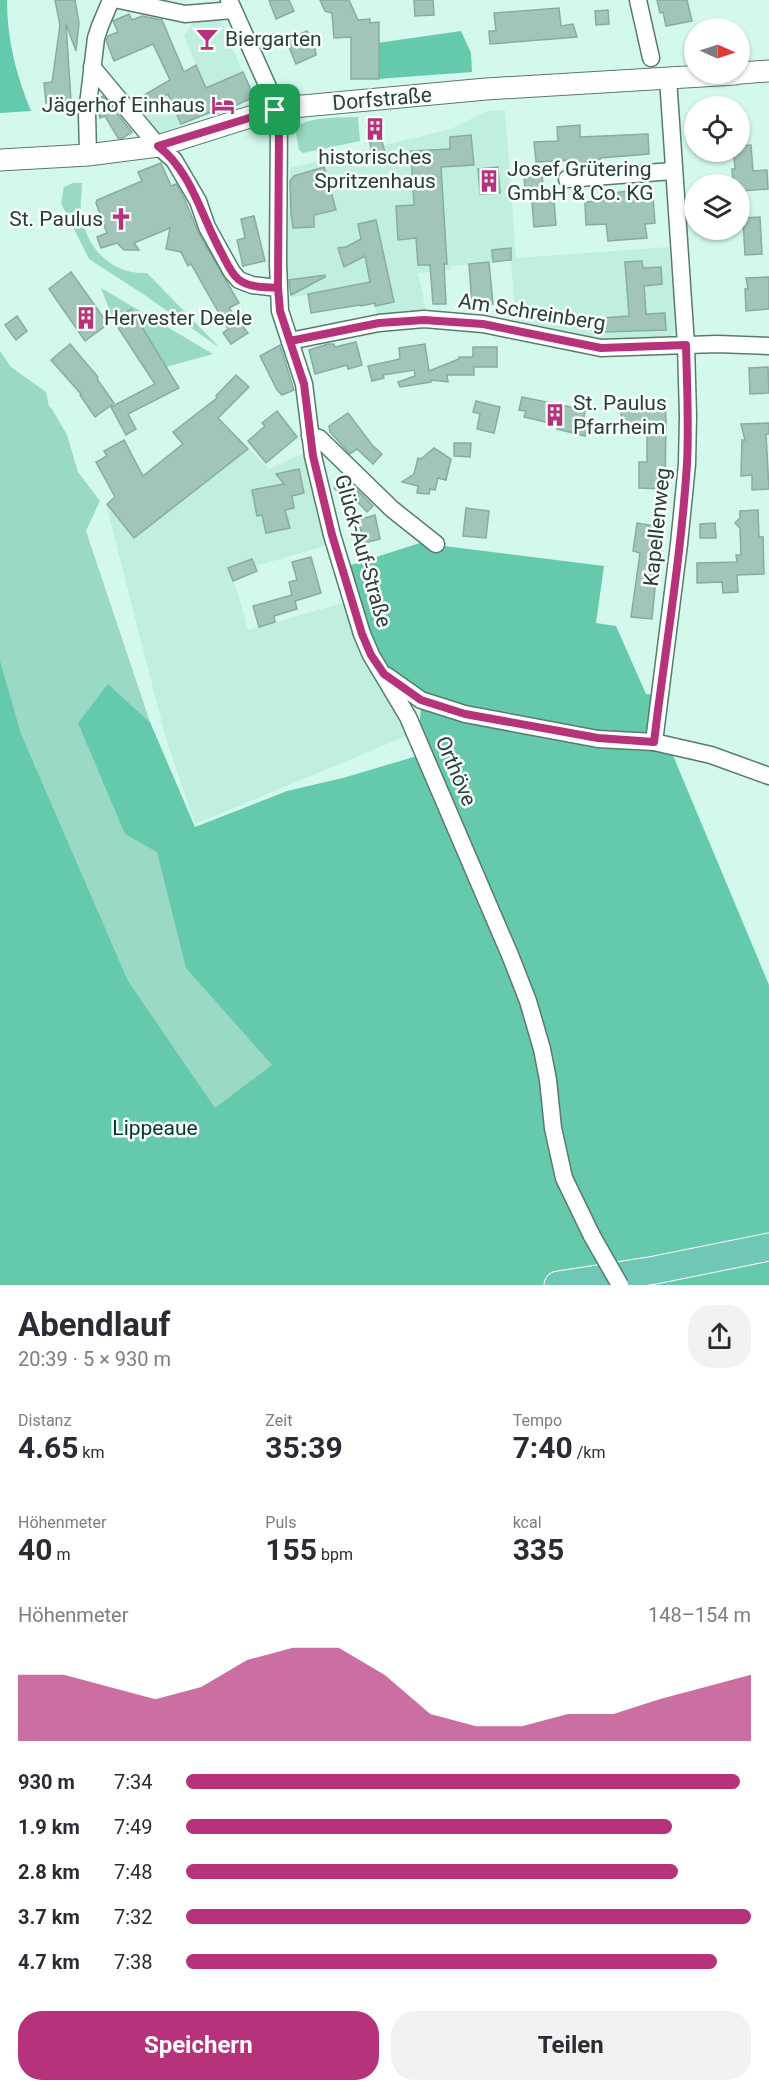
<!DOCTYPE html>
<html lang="de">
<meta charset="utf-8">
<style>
:root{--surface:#fff;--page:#f2f2f3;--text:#2b2b33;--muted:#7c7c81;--accent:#b6327a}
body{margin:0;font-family:Roboto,sans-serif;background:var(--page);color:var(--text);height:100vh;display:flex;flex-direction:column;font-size:22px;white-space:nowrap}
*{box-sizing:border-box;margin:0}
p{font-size:20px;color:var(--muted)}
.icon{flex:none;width:33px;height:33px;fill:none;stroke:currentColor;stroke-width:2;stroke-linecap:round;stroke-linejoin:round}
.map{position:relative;height:1285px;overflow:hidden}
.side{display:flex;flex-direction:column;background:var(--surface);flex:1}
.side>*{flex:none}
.needle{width:39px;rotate:93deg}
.controls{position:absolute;left:684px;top:18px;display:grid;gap:12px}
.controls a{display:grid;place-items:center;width:66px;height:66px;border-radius:50%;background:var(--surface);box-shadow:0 2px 4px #0004;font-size:30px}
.pin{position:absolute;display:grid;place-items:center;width:51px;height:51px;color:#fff;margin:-26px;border-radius:12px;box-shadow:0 3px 9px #0006}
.round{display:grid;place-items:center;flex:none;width:63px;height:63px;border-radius:24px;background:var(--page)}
.overview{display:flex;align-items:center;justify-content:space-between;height:102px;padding:0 18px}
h1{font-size:33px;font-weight:700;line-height:45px}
.stats{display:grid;grid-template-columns:repeat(3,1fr);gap:9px;height:102px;padding:6px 18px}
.stats div{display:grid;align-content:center}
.stats b{font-size:30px;font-weight:700}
.stats small{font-size:16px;font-weight:400}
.stats p{font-size:16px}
.chart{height:168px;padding:12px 18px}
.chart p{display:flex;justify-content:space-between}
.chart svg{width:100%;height:108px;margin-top:6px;fill:var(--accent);opacity:.7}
.primary-button{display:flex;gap:12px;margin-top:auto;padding:12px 18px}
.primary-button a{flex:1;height:69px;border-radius:24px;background:var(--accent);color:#fff;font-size:24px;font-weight:700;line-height:69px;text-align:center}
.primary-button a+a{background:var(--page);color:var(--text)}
ul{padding:0 18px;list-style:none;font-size:20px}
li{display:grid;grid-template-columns:96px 72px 1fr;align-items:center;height:45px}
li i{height:15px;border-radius:8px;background:var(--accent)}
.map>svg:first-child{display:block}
.built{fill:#c0efdf}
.green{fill:#9ad9c4}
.forest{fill:#65caac}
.building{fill:#a1c6b9;stroke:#88aca0;stroke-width:1.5}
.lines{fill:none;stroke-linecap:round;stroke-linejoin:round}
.minor-casing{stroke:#587a6f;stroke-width:19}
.tertiary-casing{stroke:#587a6f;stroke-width:23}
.primary-casing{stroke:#fff;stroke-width:29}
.minor{stroke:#fff;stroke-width:16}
.tertiary{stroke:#fff;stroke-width:21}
.primary{stroke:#6ec8b5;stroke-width:27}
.minor-bridge-casing{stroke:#587a6f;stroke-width:19;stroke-linecap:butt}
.minor-bridge{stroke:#fff;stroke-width:16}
.route-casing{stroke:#fff;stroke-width:12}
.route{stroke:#b6327a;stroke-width:8}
.labels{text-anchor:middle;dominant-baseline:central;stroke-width:5;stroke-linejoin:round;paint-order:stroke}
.poi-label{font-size:21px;fill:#2e3d37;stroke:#f7fffc;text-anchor:start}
.street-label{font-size:21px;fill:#2e3d37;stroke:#f7fffc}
.park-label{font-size:21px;fill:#053529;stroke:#f7fffc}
</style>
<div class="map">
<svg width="769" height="1285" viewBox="0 0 769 1285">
<rect width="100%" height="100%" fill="#d3f9ec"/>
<g class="built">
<path d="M195,18L220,19L252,94L250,99L155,135L128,104L196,65L184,36Z"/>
<path d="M505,110L516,258L669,247L676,328L671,336L602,339L516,322L511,260L451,266V270L418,273L426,310L377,314L370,282L291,298L286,272L290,168L451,129L487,111Z"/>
<path d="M206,406L269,469L308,451L328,545L232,573L248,630L346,602L409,735L195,824L166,739L106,504L181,444L172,433Z"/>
</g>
<g class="green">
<path d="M358,117L360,141L303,153L299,150L295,128C308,116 341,118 358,117Z"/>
<path d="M73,183H82C82,192 80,203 81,212C85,247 111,275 147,273L217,345V346L143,294L89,259L61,203L64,187Z"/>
<path d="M101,288L213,354L166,367L131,308L113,319Z"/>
<path d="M0,351L11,367L46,392L49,406L52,409L67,435L78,472L100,501L86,531L150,722L108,684L301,1062L140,1285H68L0,1280Z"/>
</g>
<g class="forest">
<path d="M0,0H7C7,39 16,75 31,111L0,113Z"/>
<path d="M461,31L471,53L472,72L377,79V43Z"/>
<path d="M420,543L604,566L596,623L616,626L646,694L654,695L647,735L600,734L466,710L423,694L389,670L371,640L348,566Z"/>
<path d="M0,661L21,734L128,981L215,1108L272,1065L186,968L157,852L125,834L78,723L108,684L150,722L195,827L287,791L343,778L417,756L421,707L672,753L769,985V1285H0Z"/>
</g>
<g class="building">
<path d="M55,0H75L79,23L76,51L66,24L71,101L46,103L44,83L52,82L60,25Z"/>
<path d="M269,0H289L294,11L276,19Z"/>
<path d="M320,0H349L358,20L370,19V23L379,22V79H351V37L334,38L332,13L325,11Z"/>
<path d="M414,0H433L434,15L415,16Z"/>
<path d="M657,0H687L692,21L666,26L663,12L660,13Z"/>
<path d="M559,8L561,26L573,24L577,37L490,44L489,31H496L494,13Z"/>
<path d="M608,10L609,24L596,25L595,11Z"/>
<path d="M129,14L132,20L142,16L162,20L184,72L196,65L206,88L243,72L254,97L230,108L212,115L211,112L181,124L168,94L142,110L134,101L170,80L153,44L114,61L106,40L108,36L118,32L113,21Z"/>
<path d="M307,31L315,48L316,55L296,64L286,40Z"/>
<path d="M103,96L132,132L123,138H118L105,116L100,118L98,111L99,98Z"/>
<path d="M378,124L387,162L375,165L366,126Z"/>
<path d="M580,125V137L648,134L649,154L600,158V161L579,163H572V160L536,162L534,142L558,141L557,127Z"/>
<path d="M471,135L474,165L441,167L447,264H444L446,304H433L430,265H418L416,238L398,240L396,206L414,205L411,151L450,149V137Z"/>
<path d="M751,145L753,171L767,170L768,189L740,191V184H733L732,169H735L734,155L739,154L740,146Z"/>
<path d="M161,163L171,186L176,184L185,200L198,232L239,303L229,308L248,333L231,344L223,333L228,329L191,264L188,266L181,252L166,249L170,228L134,243L139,250H124L117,243L101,248L97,237L107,233L96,203L97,200L142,181L138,172Z"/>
<path d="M324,167L336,210L314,215V227L293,228L291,214L290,181L294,176Z"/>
<path d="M498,167L500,193L480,194L478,169Z"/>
<path d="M542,173L544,201H554L556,225L534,227L531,190H525L524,174Z"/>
<path d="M627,191V199L653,197L655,223L645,224L647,238L608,241L606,224L586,225L585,202L614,200V193Z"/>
<path d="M254,216L265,261L243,266L237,240L245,238L241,219Z"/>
<path d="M760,217L762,254L745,255L743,218Z"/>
<path d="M376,220L394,302L375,306V303L361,306L360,305L311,313L308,294L370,282L365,256L344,267L338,248L346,247L361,239L358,224Z"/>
<path d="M511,248V260L493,262L492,250Z"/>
<path d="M642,261L643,268L661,267L662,284L644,286L646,314L665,313L666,330L603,332L602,318L629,316L625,262Z"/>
<path d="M489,262L493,304L472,305L469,264Z"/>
<path d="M71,272L108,324L85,341L49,289Z"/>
<path d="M325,275V277L291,295L289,280Z"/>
<path d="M769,277V309L746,311L745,289H748L746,278Z"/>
<path d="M131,309L179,388L128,414L136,429L126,435L111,407L155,384L113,320Z"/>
<path d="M17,316L27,331L16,340L5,325Z"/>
<path d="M356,342L362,365L348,369L347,365L315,374L309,350L328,344H334L335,347Z"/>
<path d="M70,344L98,377L97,379L114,403L95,417L80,395L81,394L51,360Z"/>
<path d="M425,344L429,371L459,359V357H473V347H497V367H474V375H447L448,382L431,380V382L400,387L398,382L415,376L414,370L383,375L384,378L372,381L368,366L400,359L399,348Z"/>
<path d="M280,345L294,390L282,395L277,390L260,356Z"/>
<path d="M768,367L769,393L750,394L749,368Z"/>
<path d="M236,375L249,387L218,418L248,449L134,538L107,504L115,497L96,462L107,456L104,451L124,440L143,476L183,444L173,432L217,398L216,396Z"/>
<path d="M522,397L585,410L583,423L589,424L585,436L557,429L558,425L524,417L526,411L519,410Z"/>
<path d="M665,399L666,422L665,489L639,488V462H647V424L622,425L620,402Z"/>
<path d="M476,401L500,407L494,433L477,429L480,414L473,412Z"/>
<path d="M277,411L297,437L266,463L248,441L265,426L262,423Z"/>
<path d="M348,413L372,445L382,454L373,464L357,449L350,454L330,432L329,426Z"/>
<path d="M769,423V434H766L769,489L752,490V475L741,476L742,440H745L741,424Z"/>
<path d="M454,443H471L470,457L454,456Z"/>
<path d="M434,448L451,459L446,480L438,478L435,490L430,489L429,494L417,493L418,486L402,482L414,474L418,458L421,459Z"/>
<path d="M299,469L304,493L292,496L294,508L285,510L290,528L266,533L262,515L257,516L252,490L284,484L276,474Z"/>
<path d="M344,477L373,506L367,512L350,494L345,499L334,488Z"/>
<path d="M466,508L489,511L486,538L463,536Z"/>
<path d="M758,510L759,537H763L764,574L737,575L738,592L723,593L722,582L697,583V563L737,562L736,555H741L740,528L735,523L740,518V511Z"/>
<path d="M375,515L380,539L364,543L358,520Z"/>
<path d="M637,523L661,527L652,619L631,617L640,553L633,551Z"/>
<path d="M715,523L716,538H700V524Z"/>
<path d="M311,557L321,593L295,601L297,609L274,616L275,622L259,627L253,606L292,595L289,582L297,580L292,562Z"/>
<path d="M252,559L257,571L233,581L228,568Z"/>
</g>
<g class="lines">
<g class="minor-casing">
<g id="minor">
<path d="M119,0L185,14L233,10"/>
<path d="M229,0L268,87L279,123L278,264L280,311L304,384L313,456L332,535L362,634L371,655L408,717L510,955L528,1001L542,1049L548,1080L553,1128L564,1178L592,1236"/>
<path d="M638,0L651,58"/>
<path d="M92,67L158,146L174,160L198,201L207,227L232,272L239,280L252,285L278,288"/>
<path d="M88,155L87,113L96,38L100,26L111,0"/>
<path d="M567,179L673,171"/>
<path d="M290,341L379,323L424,319L483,324L601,348L717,344L769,346"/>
<path d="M310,436L319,438L392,509L436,544"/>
<path d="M387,676L421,700L465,714L598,739L654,742L711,755L769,776"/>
<path d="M654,742L679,544L687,464L688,416L686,345L668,78"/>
</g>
</g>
<g class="tertiary-casing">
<g id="tertiary">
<path d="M740,73L769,71"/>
<path d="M0,160L88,155L158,146L275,109L303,106L486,89L735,74"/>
</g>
</g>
<g class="primary-casing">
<path id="primary" d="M558,1285L655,1270L769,1247"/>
</g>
<use href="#minor" class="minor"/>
<use href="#tertiary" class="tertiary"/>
<use href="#primary" class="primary"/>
<g class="minor-bridge-casing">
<path id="minor-bridge" d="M592,1236L620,1285"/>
</g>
<use href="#minor-bridge" class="minor-bridge"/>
</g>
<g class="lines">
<g class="route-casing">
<path id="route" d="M275,110L158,146C192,172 201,216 221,252C226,261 230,272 238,279C249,288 265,287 278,288L280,311L304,384L313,456L332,535L362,634L371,655L384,674L421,700L465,714L598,738L654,742C665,650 681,558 687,464C689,425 687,385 686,345L601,348L483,324L424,320L379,323L290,341L280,311L278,288L279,123L275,110"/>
</g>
<use href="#route" class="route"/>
</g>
<defs>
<g id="bar-bare" transform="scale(1.8)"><path d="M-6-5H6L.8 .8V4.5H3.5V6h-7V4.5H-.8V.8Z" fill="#b6327a" stroke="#f7fffc" stroke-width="2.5" paint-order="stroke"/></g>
<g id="hotel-bare" transform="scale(1.8)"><path d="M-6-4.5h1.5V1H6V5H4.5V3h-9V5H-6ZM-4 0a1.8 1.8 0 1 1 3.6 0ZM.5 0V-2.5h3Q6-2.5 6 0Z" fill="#b6327a" stroke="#f7fffc" stroke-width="2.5" paint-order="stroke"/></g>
<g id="building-bare" transform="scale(1.8)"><path d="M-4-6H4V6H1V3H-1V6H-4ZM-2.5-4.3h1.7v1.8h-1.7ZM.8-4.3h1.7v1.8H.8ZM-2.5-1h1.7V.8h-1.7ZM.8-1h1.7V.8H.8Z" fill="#b6327a" stroke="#f7fffc" stroke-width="2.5" paint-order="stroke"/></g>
<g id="church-bare" transform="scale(1.8)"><path d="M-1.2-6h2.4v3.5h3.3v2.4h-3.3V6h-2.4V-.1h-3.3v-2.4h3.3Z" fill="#b6327a" stroke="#f7fffc" stroke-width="2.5" paint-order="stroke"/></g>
</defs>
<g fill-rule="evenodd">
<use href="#bar-bare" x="207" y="39"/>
<use href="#hotel-bare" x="223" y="105"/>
<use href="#building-bare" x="375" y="129"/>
<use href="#building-bare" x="489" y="181"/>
<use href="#church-bare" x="121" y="219"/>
<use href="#building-bare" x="86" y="318"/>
<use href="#building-bare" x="555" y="415"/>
</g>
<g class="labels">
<g class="poi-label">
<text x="225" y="39">Biergarten</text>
<text x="205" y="105" text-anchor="end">Jägerhof Einhaus</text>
<text x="375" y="157" text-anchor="middle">historisches<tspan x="375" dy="24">Spritzenhaus</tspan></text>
<text x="507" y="169">Josef Grütering<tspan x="507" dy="24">GmbH &amp; Co. KG</tspan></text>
<text x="103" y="219" text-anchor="end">St. Paulus</text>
<text x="104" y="318">Hervester Deele</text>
<text x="573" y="403">St. Paulus<tspan x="573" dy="24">Pfarrheim</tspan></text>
</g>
<g class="street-label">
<text transform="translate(382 99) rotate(-5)">Dorfstraße</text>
<text transform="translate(532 312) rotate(9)">Am Schreinberg</text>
<text transform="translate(657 527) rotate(-84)">Kapellenweg</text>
<text transform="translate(363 551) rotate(74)">Glück-Auf-Straße</text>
<text transform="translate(456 771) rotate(67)">Orthöve</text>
</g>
<g class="park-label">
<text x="155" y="1128">Lippeaue</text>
</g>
</g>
</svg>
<div class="controls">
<a><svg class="needle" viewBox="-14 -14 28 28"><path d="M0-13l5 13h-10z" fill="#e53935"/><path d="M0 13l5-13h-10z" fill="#7c7c81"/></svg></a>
<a><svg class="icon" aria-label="locate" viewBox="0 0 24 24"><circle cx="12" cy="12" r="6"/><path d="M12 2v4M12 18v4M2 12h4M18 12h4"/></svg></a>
<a><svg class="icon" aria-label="layers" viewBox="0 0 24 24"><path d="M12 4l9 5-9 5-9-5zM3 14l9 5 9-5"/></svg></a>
</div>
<div class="pin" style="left:275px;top:110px;background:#1e9e55"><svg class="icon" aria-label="arrive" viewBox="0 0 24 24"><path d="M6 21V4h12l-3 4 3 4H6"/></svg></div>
</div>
<section class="side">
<div class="overview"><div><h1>Abendlauf</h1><p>20:39 · 5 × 930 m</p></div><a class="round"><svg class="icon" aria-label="share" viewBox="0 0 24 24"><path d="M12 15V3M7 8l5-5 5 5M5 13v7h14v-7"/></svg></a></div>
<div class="stats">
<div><p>Distanz</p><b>4.65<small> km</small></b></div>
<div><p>Zeit</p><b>35:39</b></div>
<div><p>Tempo</p><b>7:40<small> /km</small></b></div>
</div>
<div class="stats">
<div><p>Höhenmeter</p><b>40<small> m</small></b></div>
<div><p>Puls</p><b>155<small> bpm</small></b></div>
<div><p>kcal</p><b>335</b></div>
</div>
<div class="chart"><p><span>Höhenmeter</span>148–154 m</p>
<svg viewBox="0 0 160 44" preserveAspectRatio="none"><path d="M0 44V17L10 17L20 22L30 27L40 22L50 11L60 6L70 6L80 17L90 33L100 38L110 38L120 33L130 33L140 27L150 22L160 17V44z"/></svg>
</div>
<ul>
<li><b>930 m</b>7:34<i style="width:98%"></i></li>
<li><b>1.9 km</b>7:49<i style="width:86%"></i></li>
<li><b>2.8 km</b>7:48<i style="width:87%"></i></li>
<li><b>3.7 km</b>7:32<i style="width:100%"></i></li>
<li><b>4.7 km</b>7:38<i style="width:94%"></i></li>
</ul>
<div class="primary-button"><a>Speichern</a><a>Teilen</a></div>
</section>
